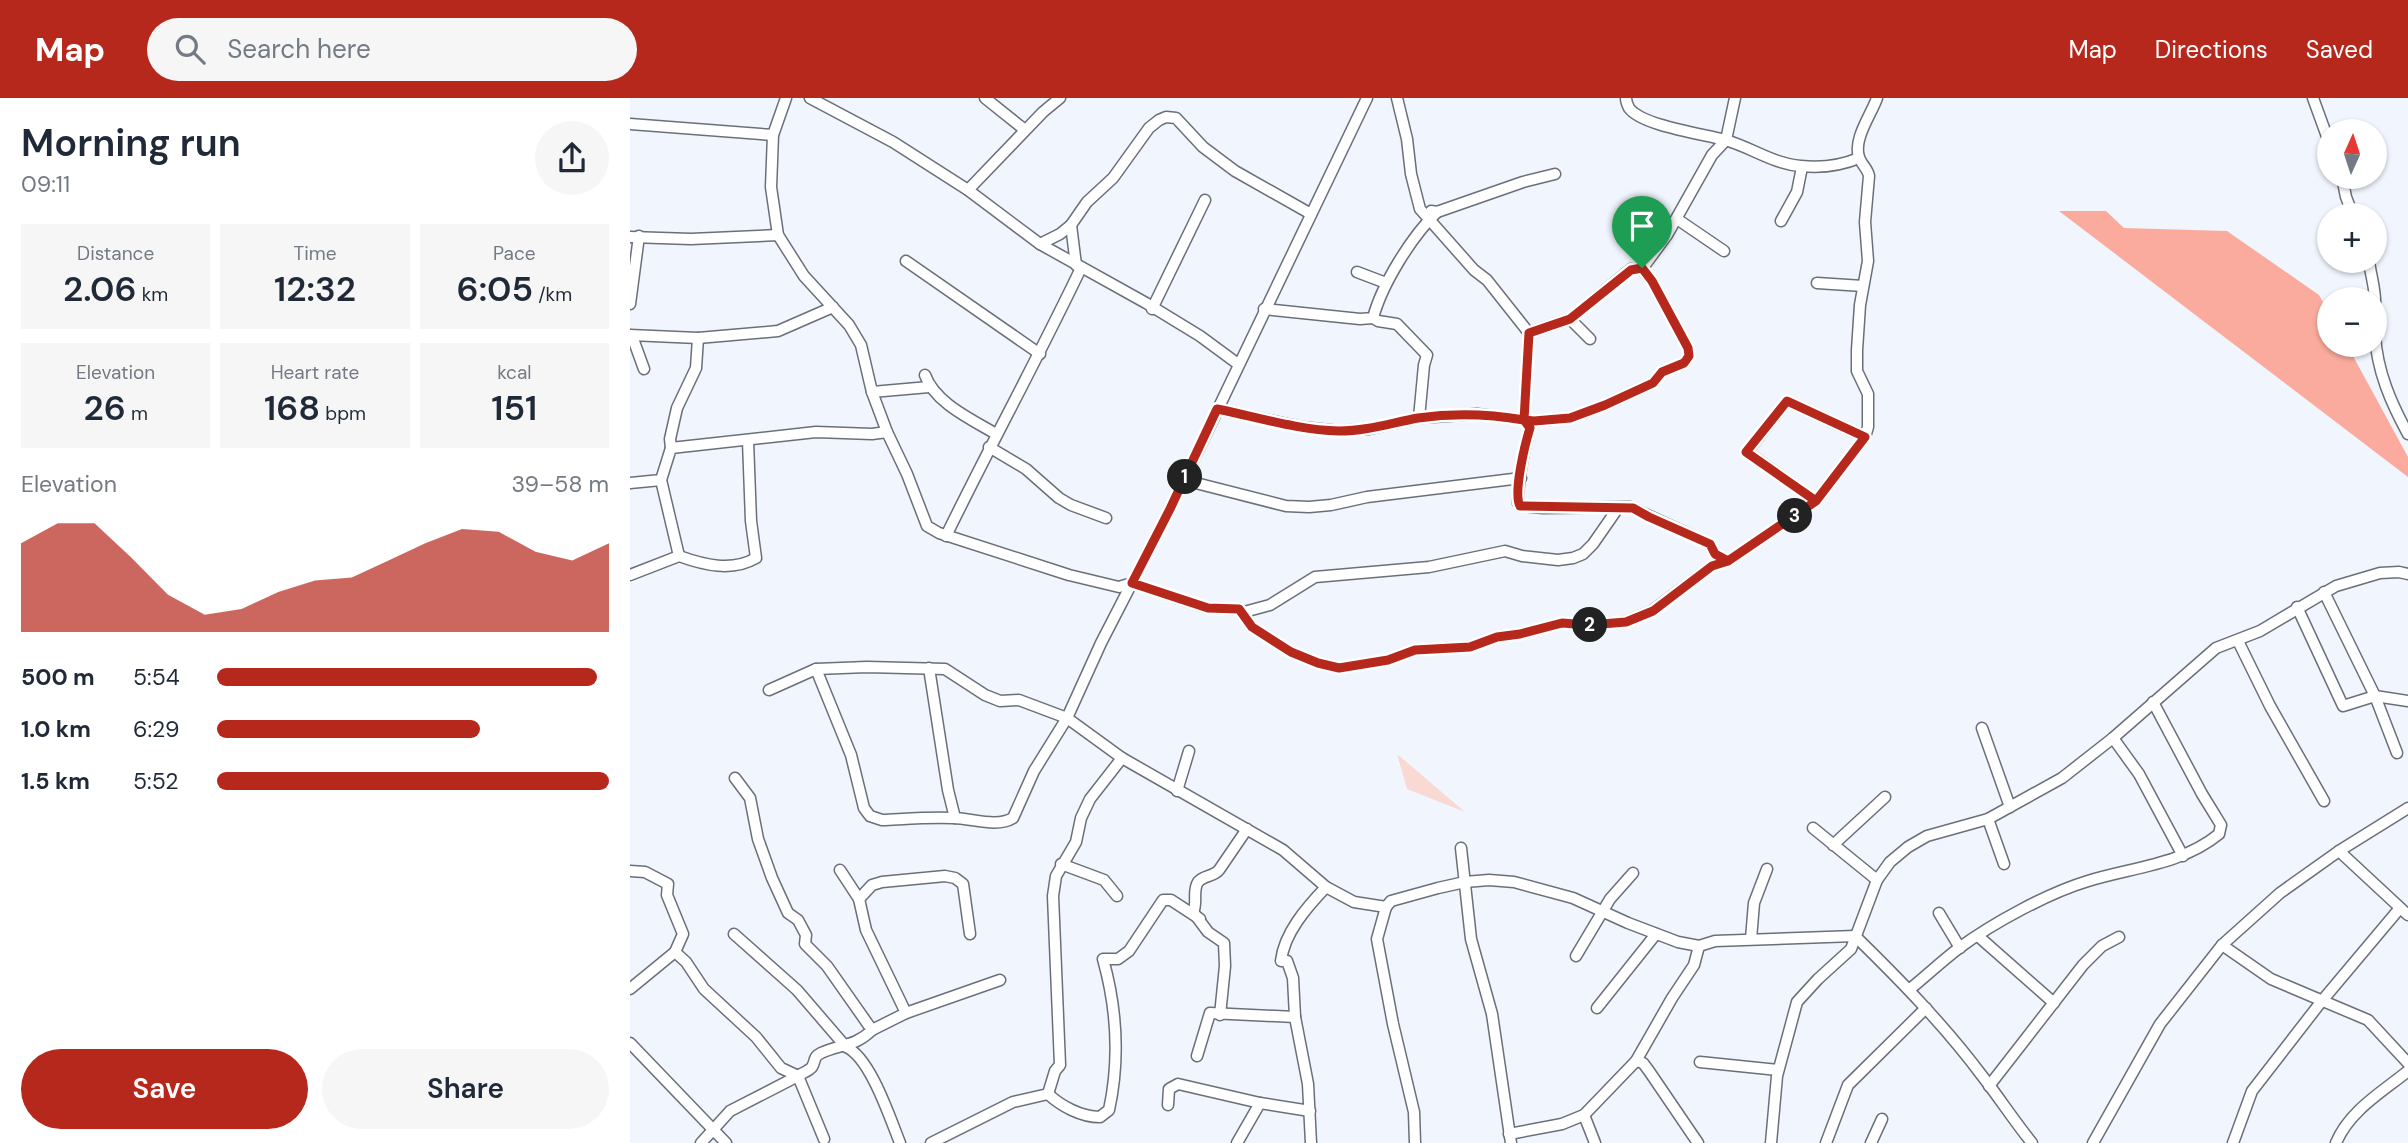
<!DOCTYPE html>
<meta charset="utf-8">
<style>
:root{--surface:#fff;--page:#f6f6f7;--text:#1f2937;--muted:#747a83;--accent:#b6281c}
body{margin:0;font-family:"DM Sans",sans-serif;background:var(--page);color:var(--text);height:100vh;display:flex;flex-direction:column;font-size:26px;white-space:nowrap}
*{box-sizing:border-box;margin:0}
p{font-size:23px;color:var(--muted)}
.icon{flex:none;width:38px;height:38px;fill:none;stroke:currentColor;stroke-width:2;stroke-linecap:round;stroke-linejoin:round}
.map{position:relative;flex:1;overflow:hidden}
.sheet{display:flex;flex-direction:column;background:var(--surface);width:630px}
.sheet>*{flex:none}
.needle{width:46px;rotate:3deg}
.fabs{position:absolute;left:1687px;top:21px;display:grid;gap:14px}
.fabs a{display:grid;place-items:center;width:70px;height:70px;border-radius:50%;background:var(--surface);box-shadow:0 2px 5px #0004;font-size:35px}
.pin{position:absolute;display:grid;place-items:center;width:60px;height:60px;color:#fff;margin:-72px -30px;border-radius:50% 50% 50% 0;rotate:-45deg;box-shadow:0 0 7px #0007}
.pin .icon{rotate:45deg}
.km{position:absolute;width:35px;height:35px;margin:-18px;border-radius:50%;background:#222;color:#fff;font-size:19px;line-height:35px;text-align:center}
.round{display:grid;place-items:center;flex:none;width:74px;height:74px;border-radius:37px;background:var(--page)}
.overview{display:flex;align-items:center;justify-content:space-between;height:119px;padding:0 21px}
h1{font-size:38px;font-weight:600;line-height:52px}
.metrics{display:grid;grid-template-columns:repeat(3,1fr);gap:10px;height:119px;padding:7px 21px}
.metrics div{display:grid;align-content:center;border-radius:0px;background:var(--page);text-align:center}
.metrics b{font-size:35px;font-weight:600}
.metrics small{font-size:19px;font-weight:400}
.metrics p{font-size:19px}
.chart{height:196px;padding:14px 21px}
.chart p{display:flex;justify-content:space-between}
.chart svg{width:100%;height:126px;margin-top:7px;fill:var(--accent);opacity:.7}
.action{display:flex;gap:14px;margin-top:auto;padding:14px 21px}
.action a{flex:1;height:80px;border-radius:42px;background:var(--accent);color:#fff;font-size:28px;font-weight:600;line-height:80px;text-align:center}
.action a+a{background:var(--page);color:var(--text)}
ul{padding:0 21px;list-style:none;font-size:23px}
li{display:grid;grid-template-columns:112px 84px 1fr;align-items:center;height:52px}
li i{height:18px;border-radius:9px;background:var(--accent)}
header{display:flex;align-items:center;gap:42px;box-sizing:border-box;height:98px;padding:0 35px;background:var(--accent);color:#fff}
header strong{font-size:33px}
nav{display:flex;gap:38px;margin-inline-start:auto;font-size:24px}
.search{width:490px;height:63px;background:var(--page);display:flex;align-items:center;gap:18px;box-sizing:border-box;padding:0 24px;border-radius:38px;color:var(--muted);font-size:26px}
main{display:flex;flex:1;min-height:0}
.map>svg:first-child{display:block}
.green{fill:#fad9d4}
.forest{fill:#fbab9d}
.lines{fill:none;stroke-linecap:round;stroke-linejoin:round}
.minor-casing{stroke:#6a6f7a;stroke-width:13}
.minor{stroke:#fff;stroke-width:10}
.route-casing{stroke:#fff;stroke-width:14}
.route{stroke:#b6281c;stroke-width:9}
</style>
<header>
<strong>Map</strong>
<div class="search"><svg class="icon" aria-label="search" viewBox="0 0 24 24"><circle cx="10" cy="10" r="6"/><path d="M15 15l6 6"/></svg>Search here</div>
<nav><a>Map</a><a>Directions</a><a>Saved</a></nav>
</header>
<main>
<section class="sheet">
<div class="overview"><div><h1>Morning run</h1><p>09:11</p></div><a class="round"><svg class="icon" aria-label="share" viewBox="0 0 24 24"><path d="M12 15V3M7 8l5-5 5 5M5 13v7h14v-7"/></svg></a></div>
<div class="metrics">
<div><p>Distance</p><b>2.06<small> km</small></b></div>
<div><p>Time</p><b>12:32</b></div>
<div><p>Pace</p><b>6:05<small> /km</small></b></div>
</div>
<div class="metrics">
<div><p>Elevation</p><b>26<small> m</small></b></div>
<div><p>Heart rate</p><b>168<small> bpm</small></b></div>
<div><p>kcal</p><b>151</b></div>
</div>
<div class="chart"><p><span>Elevation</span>39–58 m</p>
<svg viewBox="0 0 160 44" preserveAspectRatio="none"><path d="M0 44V13L10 6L20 6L30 18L40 31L50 38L60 36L70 30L80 26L90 25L100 19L110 13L120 8L130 9L140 16L150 19L160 13V44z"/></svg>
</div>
<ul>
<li><b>500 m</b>5:54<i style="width:97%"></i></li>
<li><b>1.0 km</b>6:29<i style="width:67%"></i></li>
<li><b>1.5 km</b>5:52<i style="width:100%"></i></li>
</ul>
<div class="action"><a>Save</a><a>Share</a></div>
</section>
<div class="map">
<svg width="1778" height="1045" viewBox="0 0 1778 1045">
<rect width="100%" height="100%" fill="#f1f5fd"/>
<path class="green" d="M767,656L835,714L777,691Z"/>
<path class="forest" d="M1429,113H1476L1494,130L1597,133L1689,197L1699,215V247H1717L1778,359V379Z"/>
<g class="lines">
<g class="minor-casing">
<g id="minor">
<path d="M156,0L143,37L141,89L148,137L174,178L219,227L231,247L242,294L257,334L277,376L297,428L309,435L439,477L489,489L502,485L577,510L609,511L614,514L640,507L685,479L799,469L875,453L892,458L928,462L943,460L953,456L963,446L988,410"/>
<path d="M180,0L263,44L338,92L410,146L516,205L570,238L608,266"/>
<path d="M355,0L395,32"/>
<path d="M767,0L777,41L781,76L790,111L844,172L857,182L899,235L894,322L900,330C893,355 888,379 888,405L890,408L913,410L1000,409L1080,446L1085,456L1098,463"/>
<path d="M996,0C996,2 998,8 999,10C1012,28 1074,36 1095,42C1121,49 1143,66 1171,68C1191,70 1210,68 1229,60"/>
<path d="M1683,0L1699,44"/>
<path d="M0,26L143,37"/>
<path d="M1712,79L1716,99L1723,117"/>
<path d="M338,92L413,14L430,0"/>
<path d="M801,113L807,114L893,84L925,76"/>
<path d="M1047,121L1094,153"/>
<path d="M1151,123L1167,94L1172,69"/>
<path d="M441,127L446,167"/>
<path d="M0,139L61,141L148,137"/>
<path d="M410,146L430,136L441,127L457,104L483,80L519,30L529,22L536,19L546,20L573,49L605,73L681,116"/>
<path d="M276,163L410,256"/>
<path d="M1739,163C1741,180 1747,195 1745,213"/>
<path d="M1012,171L1037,137L1082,57L1096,42L1105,0"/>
<path d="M727,174L756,185"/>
<path d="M1187,185L1233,188"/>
<path d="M0,206L9,138"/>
<path d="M522,211L575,102"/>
<path d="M634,211L730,221L743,220C752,186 782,138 807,114"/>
<path d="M743,220L748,223L767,226L797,257L794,267L789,320"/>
<path d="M940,221L960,241"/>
<path d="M0,237L68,240L148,233L203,209"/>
<path d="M1745,237C1747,273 1761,305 1778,336"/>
<path d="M2,238L14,271"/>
<path d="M295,277C305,305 341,321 366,336"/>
<path d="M242,294L299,289"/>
<path d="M587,311L671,329L709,333L739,331L789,320L847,316L904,323L940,320L975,307L1023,285L1032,274L1054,265L1059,258L1058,250L1022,183L1012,171H1001L940,221L899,235"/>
<path d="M359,349L396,371L429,400L441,407L476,420"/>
<path d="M41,350L40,341L47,310L66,270L68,240"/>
<path d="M31,382L49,458"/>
<path d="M554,382L656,408L679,409L701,407L737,399L891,380"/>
<path d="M0,385L31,382L41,350L186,334L242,336L257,334"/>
<path d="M1186,403L1117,354L1157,303L1235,339"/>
<path d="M316,438C360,348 408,260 451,170"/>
<path d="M0,477L49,458C74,467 102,474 126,460L121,423L118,343"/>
<path d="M1694,494L1745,598L1767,655"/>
<path d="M1667,509L1713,608L1745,598L1778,603"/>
<path d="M609,511L622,529L661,554L688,565L709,570L758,562L785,552L840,549L867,539L890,536L932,525L959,527L995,524L1022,513L1082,468L1098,463L1186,403L1235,339L1238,329V296L1227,273V252L1230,207L1238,163L1235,124L1239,78C1238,71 1231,66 1229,59C1223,41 1241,17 1247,0"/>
<path d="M1608,543L1640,608L1694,703"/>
<path d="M299,570L318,692L325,720"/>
<path d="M186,571L221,657L234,710L240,718L252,722C275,721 300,719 323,720C341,720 367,730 383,720L404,673L437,620L471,545L540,411L737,0"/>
<path d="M139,592L186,571L237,569L315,571L355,597L370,603L389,602L437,620L492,660L653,752L696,789L724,804L756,809L761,803L808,790L835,784L859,782L884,784L943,800L998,825L1048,844L1069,848L1085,843L1225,838C1270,882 1315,928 1353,979C1370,1001 1385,1024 1402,1045"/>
<path d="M1352,630L1380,709"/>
<path d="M1483,640L1509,676L1553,758"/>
<path d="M547,693L559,653"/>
<path d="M1358,721L1374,766"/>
<path d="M1183,730L1247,782"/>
<path d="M1203,747L1255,699"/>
<path d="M831,750L841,841L862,916L881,1045"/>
<path d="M1709,753L1778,817"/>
<path d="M431,766L474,782L487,798"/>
<path d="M210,772L229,801L236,832L276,915L242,932"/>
<path d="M0,773L15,774L38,786L37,797L53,836L45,854L56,864L74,891L126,939L151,970L168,978C172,975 179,973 182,969C186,962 183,959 191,955C210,946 225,949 242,932L197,868L175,846L176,837L168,822L158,815L142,780L128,741L120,700L105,680"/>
<path d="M229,801L242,787L252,784L315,778L325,780L333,786L340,836"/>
<path d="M756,809L747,841L763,926L784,1014L785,1045"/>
<path d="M1309,815L1330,850"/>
<path d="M104,836L167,892L216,949C240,959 260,1020 270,1045"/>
<path d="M1348,838L1424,905"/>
<path d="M1121,841L1124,805L1137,771"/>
<path d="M1592,847L1641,881L1738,922L1778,965"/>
<path d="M946,858L980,801L1003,775"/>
<path d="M0,891L45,854"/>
<path d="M1280,891C1296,878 1312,863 1329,850C1363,825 1418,795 1458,783C1503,769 1551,767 1589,736L1591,727L1588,722L1572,696L1523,604"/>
<path d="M967,910L1026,836"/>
<path d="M276,915L370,882"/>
<path d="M590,917L595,868L594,845L578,834L563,814C568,805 562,793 568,784C574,777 583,779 589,772L617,731"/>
<path d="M0,945L96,1045"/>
<path d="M567,958L580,915L665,919"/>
<path d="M1006,963L1013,965L1019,973L1068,1045"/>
<path d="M1070,964L1148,972"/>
<path d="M1359,988L1453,867L1472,848L1489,839"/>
<path d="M418,996C431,1008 451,1019 470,1019L479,1012C490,961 487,911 473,861H488L499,853L533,802H541L570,821"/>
<path d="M538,1007L539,991L548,986L630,1005L680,1013"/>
<path d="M954,1017L965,1045"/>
<path d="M879,1036L932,1026L954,1017L1006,963L1042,900L1064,867L1069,848"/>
<path d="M71,1045L100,1013L168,978L194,1041"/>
<path d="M301,1045L383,1004L418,996L425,973L430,967L423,798L426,778L446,744L451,720L460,701L492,660"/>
<path d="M607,1045L630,1005"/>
<path d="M681,1045L678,986L665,919L663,880L657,863H651C654,835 677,809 696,789"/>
<path d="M1141,1045L1147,978L1167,904L1188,881L1221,851L1247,782L1260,764L1278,749L1297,738L1358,721L1432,680L1483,640L1586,550L1630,533L1706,488L1750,475L1769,474L1778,476"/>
<path d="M1196,1045L1218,987L1296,910"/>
<path d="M1241,1045L1252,1021"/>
<path d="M1463,1045L1530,926L1592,847L1650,795L1709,753L1778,710"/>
<path d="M1603,1045L1622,993L1691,904L1770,810"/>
<path d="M1706,1045C1719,1013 1752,994 1778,973"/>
</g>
</g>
<use href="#minor" class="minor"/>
</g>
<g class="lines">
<g class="route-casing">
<path id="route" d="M1012,170L1001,172L940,221L899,235L894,322C859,316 823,315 788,320C761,325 736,333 709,333C668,332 627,319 587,311L540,411L502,485L578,510L609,511L622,529L661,554L688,565L709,570L758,562L785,552L840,549L867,539L890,536L932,525L959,527L996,524L1023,513L1082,468L1098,463L1186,403L1116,354L1157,303L1235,339L1186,403L1098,463L1085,456L1080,446L1019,419L1003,410L890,408C883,395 895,346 900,330L894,322L904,323L940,320L975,307L1023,285L1032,274L1054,265L1059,258L1058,250L1022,183L1012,170"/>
</g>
<use href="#route" class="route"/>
</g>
</svg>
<div class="fabs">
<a><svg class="needle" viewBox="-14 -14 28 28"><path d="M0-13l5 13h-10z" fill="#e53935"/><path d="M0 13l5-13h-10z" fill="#747a83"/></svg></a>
<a>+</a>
<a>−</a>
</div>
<div class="pin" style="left:1012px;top:170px;background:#1e9e55"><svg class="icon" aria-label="arrive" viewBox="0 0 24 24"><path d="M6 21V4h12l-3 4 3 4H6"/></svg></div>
<b class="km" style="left:555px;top:379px">1</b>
<b class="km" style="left:960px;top:527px">2</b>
<b class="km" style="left:1165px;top:418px">3</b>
</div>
</main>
